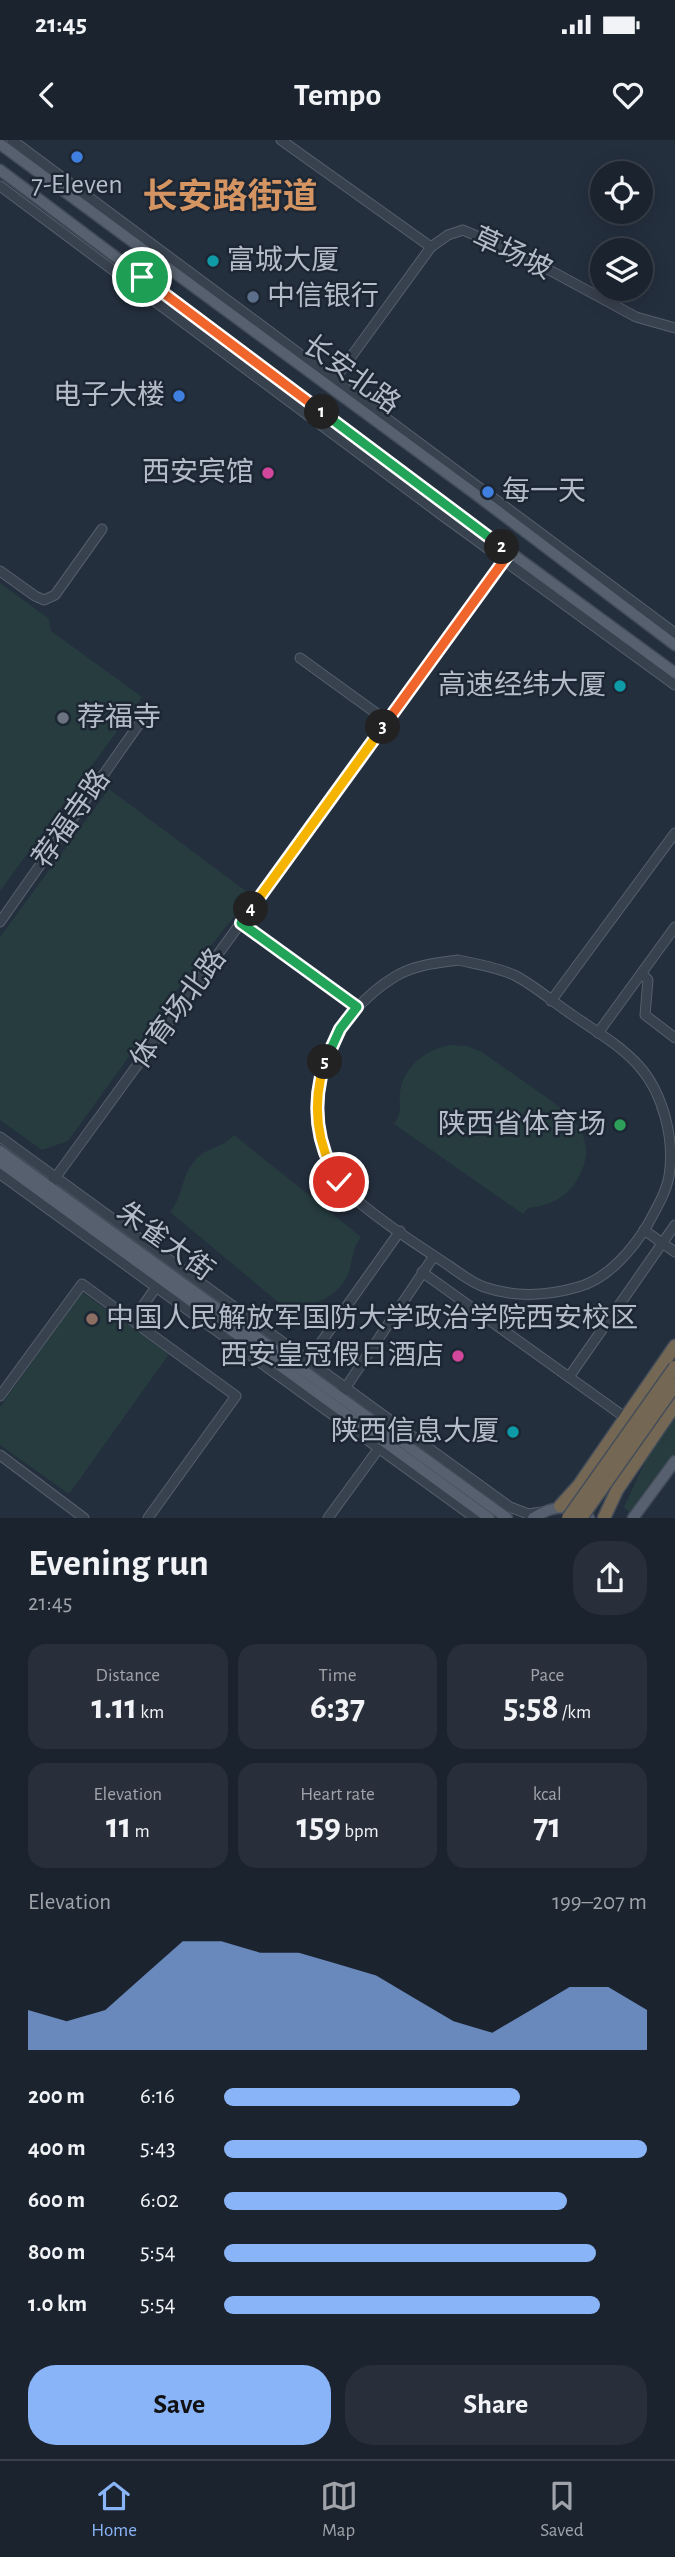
<!DOCTYPE html>
<meta charset="utf-8">
<style>
:root{--surface:#1b232e;--page:#282f3a;--text:#f1f3f6;--muted:#a0a4aa;--line:#39404a;--accent:#8ab4f8}
body{margin:0;font-family:"Alegreya Sans","Noto Sans SC",sans-serif;background:var(--page);color:var(--text);height:100vh;display:flex;flex-direction:column;font-size:26px;white-space:nowrap}
*{box-sizing:border-box;margin:0}
p{font-size:23px;color:var(--muted)}
.icon{flex:none;width:38px;height:38px;fill:none;stroke:currentColor;stroke-width:2;stroke-linecap:round;stroke-linejoin:round}
.map{position:relative;height:1378px;overflow:hidden}
.drawer{display:flex;flex-direction:column;background:var(--surface);flex:1}
.drawer>*{flex:none}
.tools{position:absolute;left:590px;top:21px;display:grid;gap:14px}
.tools a{display:grid;place-items:center;width:63px;height:63px;border-radius:50%;background:var(--surface);box-shadow:0 4px 18px #0003,0 0 0 2px var(--line);font-size:35px}
.pin{position:absolute;display:grid;place-items:center;width:60px;height:60px;color:#fff;margin:-30px;border:4px solid #fff;border-radius:50%;box-shadow:0 2px 7px #0007}
.km{position:absolute;width:35px;height:35px;margin:-18px;border-radius:50%;background:#222;color:#fff;font-size:19px;line-height:35px;text-align:center}
.round{display:grid;place-items:center;flex:none;width:74px;height:74px;border-radius:28px;background:var(--page)}
.overview{display:flex;align-items:center;justify-content:space-between;height:119px;padding:0 28px}
h1{font-size:38px;font-weight:700;line-height:52px}
.figures{display:grid;grid-template-columns:repeat(3,1fr);gap:10px;height:119px;padding:7px 28px}
.figures div{display:grid;align-content:center;border-radius:18px;background:var(--page);text-align:center}
.figures b{font-size:35px;font-weight:700}
.figures small{font-size:19px;font-weight:400}
.figures p{font-size:19px}
.chart{height:196px;padding:14px 28px}
.chart p{display:flex;justify-content:space-between}
.chart svg{width:100%;height:126px;margin-top:7px;fill:var(--accent);opacity:.7}
.action{display:flex;gap:14px;margin-top:auto;padding:14px 28px}
.action a{flex:1;height:80px;border-radius:28px;background:var(--accent);color:#111;font-size:28px;font-weight:700;line-height:80px;text-align:center}
.action a+a{background:var(--page);color:var(--text)}
ul{padding:0 28px;list-style:none;font-size:23px}
li{display:grid;grid-template-columns:112px 84px 1fr;align-items:center;height:52px}
li i{height:18px;border-radius:9px;background:var(--accent)}
.status{display:flex;justify-content:space-between;align-items:center;height:49px;padding:0 35px;background:var(--surface);direction:ltr}
.status svg{height:19px;fill:currentColor}
header{display:flex;justify-content:space-between;align-items:center;height:91px;padding:0 28px;background:var(--surface);font-size:32px;font-weight:700}
.tab-bar{display:flex;justify-content:space-around;align-items:center;height:98px;border-top:2px solid var(--line);background:var(--surface);font-size:19px;color:var(--muted)}
.tab-bar a{display:grid;justify-items:center;gap:4px}
.tab-bar .active{color:var(--accent)}
.map>svg:first-child{display:block}
.green{fill:#263c3f}
.lines{fill:none;stroke-linecap:round;stroke-linejoin:round}
.minor-casing{stroke:#565f6c;stroke-width:11}
.major-casing{stroke:#414a57;stroke-width:13}
.highway-casing{stroke:#434c59;stroke-width:15}
.minor{stroke:#38414e;stroke-width:9}
.major{stroke:#56606e;stroke-width:10}
.highway{stroke:#746855;stroke-width:12}
.highway-bridge-casing{stroke:#434c59;stroke-width:15;stroke-linecap:butt}
.highway-bridge{stroke:#746855;stroke-width:12}
.split-1-casing{stroke:#fff;stroke-width:14}
.split-2-casing{stroke:#fff;stroke-width:14}
.split-3-casing{stroke:#fff;stroke-width:14}
.split-4-casing{stroke:#fff;stroke-width:14}
.split-5-casing{stroke:#fff;stroke-width:14}
.split-6-casing{stroke:#fff;stroke-width:14}
.split-1{stroke:#f0652b;stroke-width:9}
.split-2{stroke:#22a559;stroke-width:9}
.split-3{stroke:#f0652b;stroke-width:9}
.split-4{stroke:#f5b400;stroke-width:9}
.split-5{stroke:#22a559;stroke-width:9}
.split-6{stroke:#f5b400;stroke-width:9}
.shop-dot{fill:#3f7fe0;stroke:#1d2633;stroke-width:2.5}
.culture-dot{fill:#0f9aa8;stroke:#1d2633;stroke-width:2.5}
.service-dot{fill:#5c6f8a;stroke:#1d2633;stroke-width:2.5}
.hotel-dot{fill:#d1479c;stroke:#1d2633;stroke-width:2.5}
.worship-dot{fill:#6b7280;stroke:#1d2633;stroke-width:2.5}
.leisure-dot{fill:#2e9e5b;stroke:#1d2633;stroke-width:2.5}
.education-dot{fill:#8d6e63;stroke:#1d2633;stroke-width:2.5}
.labels{text-anchor:middle;dominant-baseline:central;stroke-width:5;stroke-linejoin:round;paint-order:stroke}
.poi-label{font-size:28px;fill:#b4bcc9;stroke:#1d2633;text-anchor:end}
.street-label{font-size:28px;fill:#b4bcc9;stroke:#1d2633}
.district-label{font-size:35px;font-weight:bold;fill:#d59563;stroke:#1d2633}
</style>
<div class="status"><b>21:45</b><svg viewBox="0 0 49 12"><path d="M0 12V9h3v3zM5 12V6h3v6zM10 12V3h3v9zM15 12V0h3v12zM26 1h20v11H26zM47 4h2v5h-2z"/></svg></div>
<header><svg class="icon" aria-label="back" viewBox="0 0 24 24"><path d="M15 5l-7 7 7 7"/></svg>Tempo<svg class="icon" aria-label="heart" viewBox="0 0 24 24"><path d="M12 20l-8-8c-3-5 5-10 8-4 3-6 11-1 8 4z"/></svg></header>
<div class="map">
<svg width="675" height="1378" viewBox="0 0 675 1378">
<rect width="100%" height="100%" fill="#242f3e"/>
<g class="green">
<path d="M0,443L49,479L51,491L142,557L0,751Z"/>
<path d="M109,649L251,755L184,840L68,1001L42,1010L0,980V797Z"/>
<path d="M452,905L467,906L482,912C500,925 518,937 536,950C568,972 603,996 577,1040C567,1058 548,1066 528,1068L523,1074L394,984C404,969 398,967 400,952C404,926 427,908 452,905Z"/>
<path d="M234,995L361,1097C347,1115 357,1131 337,1150C324,1163 307,1163 295,1176L170,1072C184,1056 180,1036 197,1018C210,1006 222,1009 234,995Z"/>
<path d="M82,1152L169,1214L69,1354L0,1305V1267Z"/>
<path d="M675,1276V1314L630,1373L624,1367L650,1311Z"/>
</g>
<g class="lines">
<g class="minor-casing">
<g id="minor">
<path d="M12,0L675,493"/>
<path d="M281,0L431,107"/>
<path d="M0,46L443,376L675,545"/>
<path d="M332,243L431,107L448,95L463,90L531,120L636,177L675,188"/>
<path d="M0,431L35,456L44,460L55,455L102,389"/>
<path d="M300,518L387,581"/>
<path d="M0,782L144,577"/>
<path d="M241,783L357,867"/>
<path d="M458,820C476,824 497,827 514,835C534,845 553,862 571,874C594,890 620,905 639,926C663,953 675,999 669,1036C666,1053 656,1069 648,1084C633,1109 608,1139 578,1147C547,1156 516,1158 484,1147C471,1142 459,1133 448,1125C416,1104 382,1082 353,1057C343,1048 334,1035 328,1023C294,954 335,872 396,836C414,825 437,823 458,820Z"/>
<path d="M642,834L648,840L645,875L675,898"/>
<path d="M551,861L675,693"/>
<path d="M598,893L675,787"/>
<path d="M0,997L510,1367L528,1374L542,1372"/>
<path d="M0,1034L475,1378"/>
<path d="M45,1052L506,418"/>
<path d="M644,1090L675,1112"/>
<path d="M422,1132L626,1278"/>
<path d="M133,1180L159,1143"/>
<path d="M305,1225L400,1091"/>
<path d="M569,1237L675,1085"/>
<path d="M342,1253L434,1116"/>
<path d="M0,1256L82,1144L236,1256L148,1378"/>
<path d="M0,1315L84,1378"/>
<path d="M328,1378L382,1304"/>
</g>
</g>
<g class="major-casing">
<g id="major">
<path d="M0,4L474,353L675,505"/>
<path d="M0,30L459,375L675,533"/>
<path d="M0,1011L507,1378"/>
<path d="M0,1022L489,1378"/>
<path d="M533,1378C553,1365 570,1364 589,1378"/>
<path d="M633,1378L675,1321"/>
</g>
</g>
<g class="highway-casing">
<g id="highway">
<path d="M560,1366L579,1345L675,1206"/>
<path d="M604,1378L617,1350L675,1265"/>
</g>
</g>
<use href="#minor" class="minor"/>
<use href="#major" class="major"/>
<use href="#highway" class="highway"/>
<g class="highway-bridge-casing">
<g id="highway-bridge">
<path d="M568,1378L675,1227"/>
<path d="M581,1378L675,1245"/>
</g>
</g>
<use href="#highway-bridge" class="highway-bridge"/>
</g>
<g class="lines">
<g class="split-1-casing">
<path id="split-1" d="M142,137L322,272"/>
</g>
<g class="split-2-casing">
<path id="split-2" d="M322,272L502,407"/>
</g>
<g class="split-3-casing">
<path id="split-3" d="M383,587L510,412L502,407"/>
</g>
<g class="split-4-casing">
<path id="split-4" d="M251,769L383,587"/>
</g>
<g class="split-5-casing">
<path id="split-5" d="M251,769L241,783L357,867L340,889L325,922"/>
</g>
<g class="split-6-casing">
<path id="split-6" d="M325,922C311,965 316,1004 339,1042"/>
</g>
<use href="#split-1" class="split-1"/>
<use href="#split-2" class="split-2"/>
<use href="#split-3" class="split-3"/>
<use href="#split-4" class="split-4"/>
<use href="#split-5" class="split-5"/>
<use href="#split-6" class="split-6"/>
</g>
<g class="shop-dot">
<circle cx="77" cy="17" r="7"/>
<circle cx="179" cy="256" r="7"/>
<circle cx="488" cy="352" r="7"/>
</g>
<g class="culture-dot">
<circle cx="213" cy="121" r="7"/>
<circle cx="620" cy="546" r="7"/>
<circle cx="513" cy="1292" r="7"/>
</g>
<circle class="service-dot" cx="253" cy="157" r="7"/>
<g class="hotel-dot">
<circle cx="268" cy="333" r="7"/>
<circle cx="458" cy="1216" r="7"/>
</g>
<circle class="worship-dot" cx="63" cy="578" r="7"/>
<circle class="leisure-dot" cx="620" cy="985" r="7"/>
<circle class="education-dot" cx="92" cy="1179" r="7"/>
<g class="labels">
<g class="poi-label">
<text x="77" y="45" text-anchor="middle">7-Eleven</text>
<text x="227" y="121" text-anchor="start">富城大厦</text>
<text x="267" y="157" text-anchor="start">中信银行</text>
<text x="165" y="256">电子大楼</text>
<text x="254" y="333">西安宾馆</text>
<text x="502" y="352" text-anchor="start">每一天</text>
<text x="606" y="546">高速经纬大厦</text>
<text x="77" y="578" text-anchor="start">荐福寺</text>
<text x="606" y="985">陕西省体育场</text>
<text x="106" y="1179" text-anchor="start">中国人民解放军国防大学政治学院西安校区</text>
<text x="444" y="1216">西安皇冠假日酒店</text>
<text x="499" y="1292">陕西信息大厦</text>
</g>
<g class="street-label">
<text transform="translate(512 114) rotate(25)">草场坡</text>
<text transform="translate(351 235) rotate(36)">长安北路</text>
<text transform="translate(72 679) rotate(-55)">荐福寺路</text>
<text transform="translate(179 869) rotate(-54)">体育场北路</text>
<text transform="translate(165 1102) rotate(36)">朱雀大街</text>
</g>
<g class="district-label">
<text x="230" y="57">长安路街道</text>
</g>
</g>
</svg>
<div class="tools">
<a><svg class="icon" aria-label="locate" viewBox="0 0 24 24"><circle cx="12" cy="12" r="6"/><path d="M12 2v4M12 18v4M2 12h4M18 12h4"/></svg></a>
<a><svg class="icon" aria-label="layers" viewBox="0 0 24 24"><path d="M12 4l9 5-9 5-9-5zM3 14l9 5 9-5"/></svg></a>
</div>
<div class="pin" style="left:142px;top:137px;background:#1e9e55"><svg class="icon" aria-label="arrive" viewBox="0 0 24 24"><path d="M6 21V4h12l-3 4 3 4H6"/></svg></div>
<div class="pin" style="left:339px;top:1042px;background:#d93025"><svg class="icon" aria-label="check" viewBox="0 0 24 24"><path d="M5 12l5 5 9-10"/></svg></div>
<b class="km" style="left:322px;top:272px">1</b>
<b class="km" style="left:502px;top:407px">2</b>
<b class="km" style="left:383px;top:587px">3</b>
<b class="km" style="left:251px;top:769px">4</b>
<b class="km" style="left:325px;top:922px">5</b>
</div>
<section class="drawer">
<div class="overview"><div><h1>Evening run</h1><p>21:45</p></div><a class="round"><svg class="icon" aria-label="share" viewBox="0 0 24 24"><path d="M12 15V3M7 8l5-5 5 5M5 13v7h14v-7"/></svg></a></div>
<div class="figures">
<div><p>Distance</p><b>1.11<small> km</small></b></div>
<div><p>Time</p><b>6:37</b></div>
<div><p>Pace</p><b>5:58<small> /km</small></b></div>
</div>
<div class="figures">
<div><p>Elevation</p><b>11<small> m</small></b></div>
<div><p>Heart rate</p><b>159<small> bpm</small></b></div>
<div><p>kcal</p><b>71</b></div>
</div>
<div class="chart"><p><span>Elevation</span>199–207 m</p>
<svg viewBox="0 0 160 44" preserveAspectRatio="none"><path d="M0 44V30L10 34L20 30L30 18L40 6L50 6L60 10L70 10L80 14L90 18L100 26L110 34L120 38L130 30L140 22L150 22L160 30V44z"/></svg>
</div>
<ul>
<li><b>200 m</b>6:16<i style="width:70%"></i></li>
<li><b>400 m</b>5:43<i style="width:100%"></i></li>
<li><b>600 m</b>6:02<i style="width:81%"></i></li>
<li><b>800 m</b>5:54<i style="width:88%"></i></li>
<li><b>1.0 km</b>5:54<i style="width:89%"></i></li>
</ul>
<div class="action"><a>Save</a><a>Share</a></div>
</section>
<nav class="tab-bar">
<a class="active"><svg class="icon" aria-label="home" viewBox="0 0 24 24"><path d="M3 11l9-7 9 7M6 9v11h12V9"/></svg>Home</a>
<a><svg class="icon" aria-label="map" viewBox="0 0 24 24"><path d="M3 6l6-2 6 2 6-2v14l-6 2-6-2-6 2zM9 4v14M15 6v14"/></svg>Map</a>
<a><svg class="icon" aria-label="saved" viewBox="0 0 24 24"><path d="M7 4h10v16l-5-4-5 4z"/></svg>Saved</a>
</nav>
